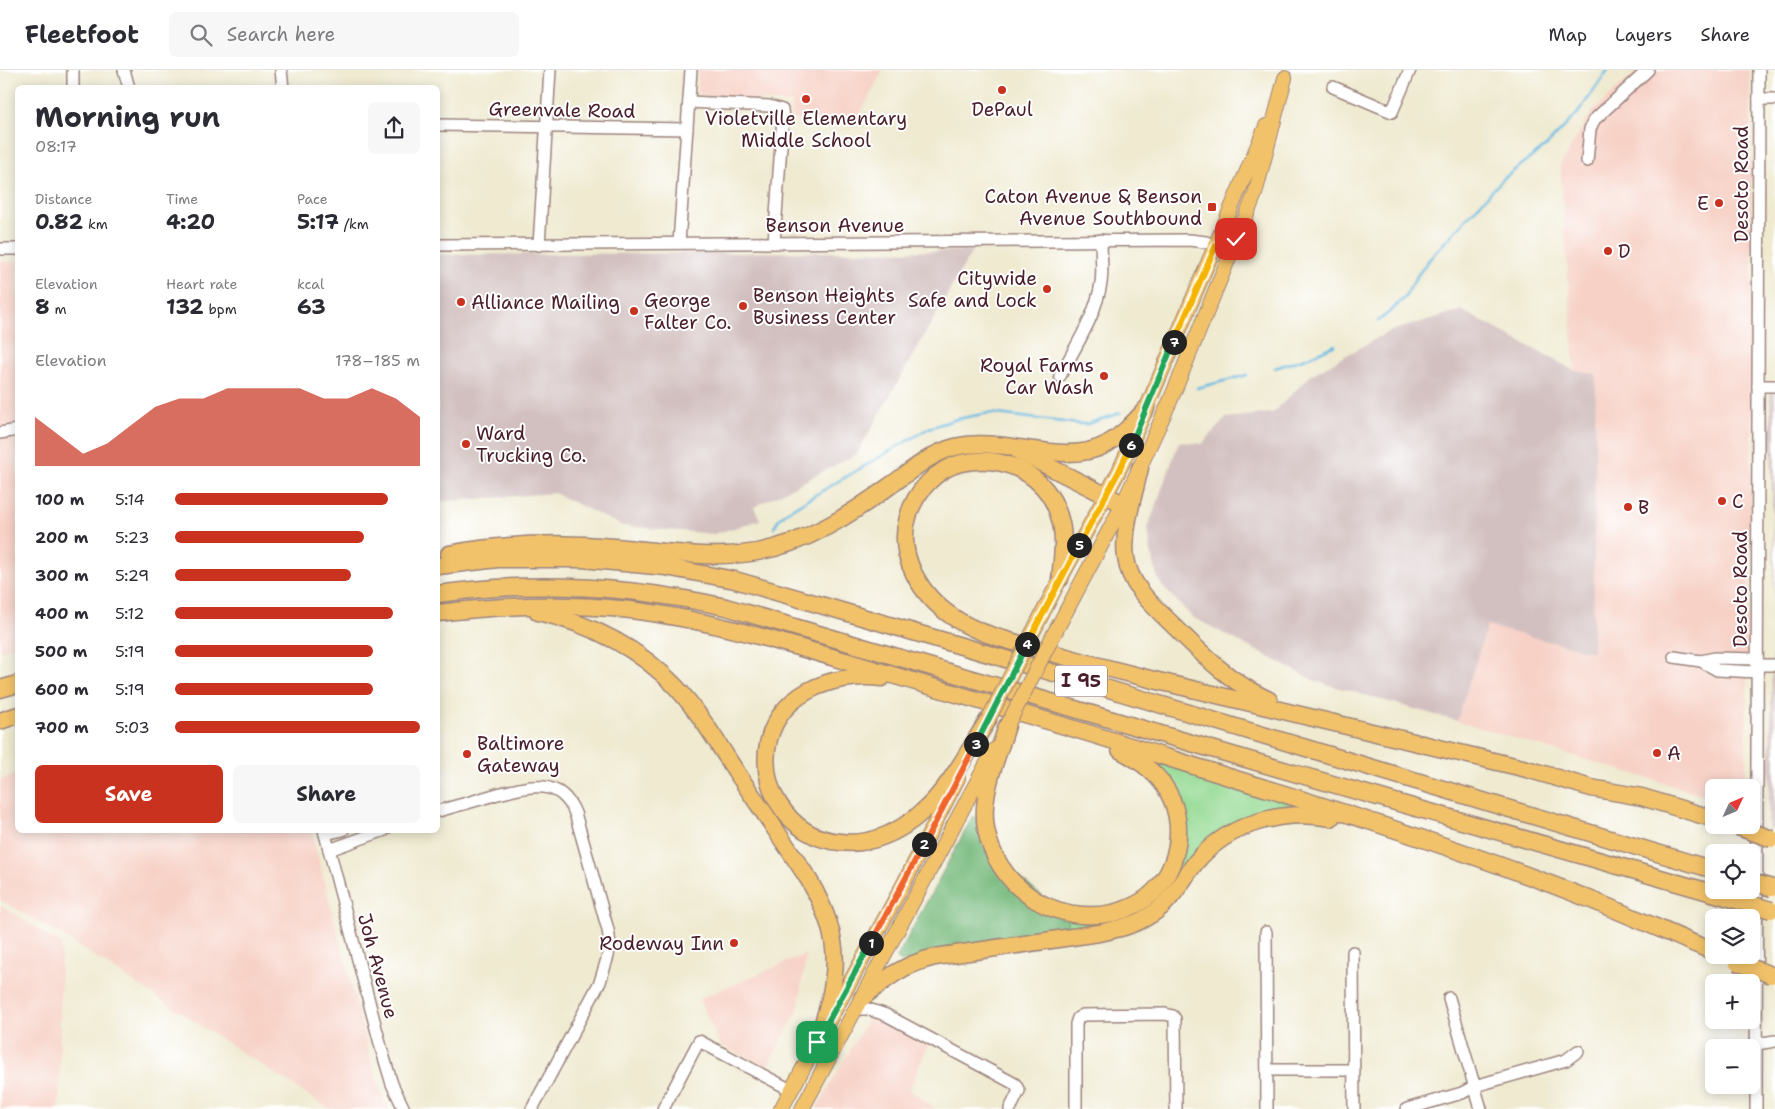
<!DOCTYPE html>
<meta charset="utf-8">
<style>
:root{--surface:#fff;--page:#f7f7f7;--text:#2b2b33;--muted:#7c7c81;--line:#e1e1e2;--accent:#c8321e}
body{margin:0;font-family:"Shantell Sans",sans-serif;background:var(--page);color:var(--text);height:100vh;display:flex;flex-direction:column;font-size:19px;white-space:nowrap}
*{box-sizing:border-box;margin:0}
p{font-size:16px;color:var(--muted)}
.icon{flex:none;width:28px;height:28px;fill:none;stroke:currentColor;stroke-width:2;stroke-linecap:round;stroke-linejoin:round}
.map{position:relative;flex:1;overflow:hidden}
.details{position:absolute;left:15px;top:15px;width:425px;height:748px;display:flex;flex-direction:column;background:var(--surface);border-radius:8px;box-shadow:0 2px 12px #0003}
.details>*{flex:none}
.needle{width:32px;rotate:46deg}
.controls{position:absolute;left:1705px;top:709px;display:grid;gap:10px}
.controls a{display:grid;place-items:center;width:55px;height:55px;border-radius:8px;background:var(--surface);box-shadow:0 2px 12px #0003;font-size:25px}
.pin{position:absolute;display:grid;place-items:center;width:42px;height:42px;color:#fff;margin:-21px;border-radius:10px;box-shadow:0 2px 8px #0006}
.km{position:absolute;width:25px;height:25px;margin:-12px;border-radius:50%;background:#222;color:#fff;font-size:14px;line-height:25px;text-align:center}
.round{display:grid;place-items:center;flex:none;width:52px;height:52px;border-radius:8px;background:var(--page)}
.summary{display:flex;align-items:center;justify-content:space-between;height:85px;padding:0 20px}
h1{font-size:28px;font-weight:700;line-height:38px}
.metrics{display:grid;grid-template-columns:repeat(3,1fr);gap:8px;height:85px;padding:5px 20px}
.metrics div{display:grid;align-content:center}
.metrics b{font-size:21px;font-weight:700}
.metrics small{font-size:14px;font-weight:400}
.metrics p{font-size:14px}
.chart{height:140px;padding:10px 20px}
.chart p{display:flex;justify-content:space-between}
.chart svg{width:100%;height:90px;margin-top:5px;fill:var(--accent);opacity:.7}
.cta{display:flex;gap:10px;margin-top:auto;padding:10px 20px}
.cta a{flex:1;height:58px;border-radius:8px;background:var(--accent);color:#fff;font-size:20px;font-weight:700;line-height:58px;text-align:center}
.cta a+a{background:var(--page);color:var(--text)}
ul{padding:0 20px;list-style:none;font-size:16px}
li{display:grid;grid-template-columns:80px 60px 1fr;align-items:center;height:38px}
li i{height:12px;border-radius:6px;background:var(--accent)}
header{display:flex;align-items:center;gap:30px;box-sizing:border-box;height:70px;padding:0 25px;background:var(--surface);border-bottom:1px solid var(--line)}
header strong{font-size:24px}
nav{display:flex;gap:28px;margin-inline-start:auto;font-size:18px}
.search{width:350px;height:45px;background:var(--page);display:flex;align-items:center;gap:12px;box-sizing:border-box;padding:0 18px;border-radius:8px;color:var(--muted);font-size:19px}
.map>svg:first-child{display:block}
.built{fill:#f7d1c6}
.industrial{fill:#d2bfbf}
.green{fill:#94da93;stroke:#6f7c5f}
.forest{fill:#77ba7d;stroke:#606c54}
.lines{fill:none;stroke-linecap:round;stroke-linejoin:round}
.stream{stroke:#66bae3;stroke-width:2.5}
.minor-casing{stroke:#9c847e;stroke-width:14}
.major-casing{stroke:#9c847e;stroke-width:16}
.highway-casing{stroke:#9c847e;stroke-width:19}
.minor{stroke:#fff;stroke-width:11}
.major{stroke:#f2c26a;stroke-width:14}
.highway{stroke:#f2c26a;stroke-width:16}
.major-bridge-casing{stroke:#9c847e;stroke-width:16;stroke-linecap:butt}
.highway-bridge-casing{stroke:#9c847e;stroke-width:19;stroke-linecap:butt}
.major-bridge{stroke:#f2c26a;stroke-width:14}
.highway-bridge{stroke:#f2c26a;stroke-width:16}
.split-1-casing{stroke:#fff;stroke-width:10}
.split-2-casing{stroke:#fff;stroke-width:10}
.split-3-casing{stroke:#fff;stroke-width:10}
.split-4-casing{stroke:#fff;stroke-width:10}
.split-5-casing{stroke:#fff;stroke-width:10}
.split-6-casing{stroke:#fff;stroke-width:10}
.split-7-casing{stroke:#fff;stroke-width:10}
.split-8-casing{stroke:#fff;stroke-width:10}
.split-1{stroke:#22a559;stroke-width:6}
.split-2{stroke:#f0652b;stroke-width:6}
.split-3{stroke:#f0652b;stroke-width:6}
.split-4{stroke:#22a559;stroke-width:6}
.split-5{stroke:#f5b400;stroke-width:6}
.split-6{stroke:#f5b400;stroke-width:6}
.split-7{stroke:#22a559;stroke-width:6}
.split-8{stroke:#f5b400;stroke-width:6}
.poi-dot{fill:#c8321e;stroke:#fff;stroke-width:2}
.labels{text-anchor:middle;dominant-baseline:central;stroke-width:4;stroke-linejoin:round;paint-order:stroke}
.shield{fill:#fff;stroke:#80626b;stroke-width:1}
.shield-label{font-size:18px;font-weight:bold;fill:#4a1f2b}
.poi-label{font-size:19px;fill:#4a1f2b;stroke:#fff;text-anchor:start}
.street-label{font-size:19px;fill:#4a1f2b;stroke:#fff}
</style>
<header>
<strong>Fleetfoot</strong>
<div class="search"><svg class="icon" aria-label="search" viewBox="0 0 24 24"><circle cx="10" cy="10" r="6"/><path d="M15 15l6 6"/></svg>Search here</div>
<nav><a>Map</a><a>Layers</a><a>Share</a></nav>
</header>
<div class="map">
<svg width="1775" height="1039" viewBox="0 0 1775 1039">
<rect width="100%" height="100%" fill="#fff"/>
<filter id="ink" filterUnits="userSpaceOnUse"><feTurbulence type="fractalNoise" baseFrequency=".02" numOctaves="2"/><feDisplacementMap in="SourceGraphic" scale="10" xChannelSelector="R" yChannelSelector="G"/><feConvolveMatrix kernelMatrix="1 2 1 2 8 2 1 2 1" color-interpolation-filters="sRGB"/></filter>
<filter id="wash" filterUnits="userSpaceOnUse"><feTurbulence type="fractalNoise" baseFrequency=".0096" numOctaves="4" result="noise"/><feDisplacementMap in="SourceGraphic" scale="20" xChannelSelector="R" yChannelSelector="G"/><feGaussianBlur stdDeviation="1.12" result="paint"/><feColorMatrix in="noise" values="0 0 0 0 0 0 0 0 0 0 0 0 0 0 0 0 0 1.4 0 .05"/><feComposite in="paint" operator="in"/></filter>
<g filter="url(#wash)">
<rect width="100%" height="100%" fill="#efead0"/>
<g class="built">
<path d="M698,0H883L855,54L791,49L792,33L697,26Z"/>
<path d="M1638,0H1750L1753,286L1746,698L1745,717L1714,718V728L1457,651L1487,556L1593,581L1596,304L1575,301L1560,95L1592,42Z"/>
<path d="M17,191L18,575L0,581V192Z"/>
<path d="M17,703L18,760H311L369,984L380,1019L389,1039H329L63,866L0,830V711Z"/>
<path d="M0,835L61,874L59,1039H0Z"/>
<path d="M806,884L798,940L767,996L721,976L699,929Z"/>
<path d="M871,944L929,973L909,1020L936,1039H816Z"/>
</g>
<g class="industrial">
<path d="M972,181L857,384L754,437L760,450L714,464L623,456L554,423L438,432V185Z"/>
<path d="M1461,240L1575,301L1596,304L1593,582L1487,556L1457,651L1315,611L1192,547L1161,515L1157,505L1151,482L1148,457L1179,372L1202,374L1226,348L1273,343L1311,305L1388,262Z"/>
<path d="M1770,323H1775V760L1768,758L1774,521Z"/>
</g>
<path class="green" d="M1152,689L1306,738L1250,749L1173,818L1140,846L1066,862L1068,849L1132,843L1184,778Z"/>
<path class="forest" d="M973,746L978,749L983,776L1068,849L1066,862L903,892L896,889Z"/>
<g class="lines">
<g class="stream">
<path d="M1378,251L1391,241L1405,227L1417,206L1432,186L1503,109L1546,76L1578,43L1608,0"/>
<path d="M1275,298L1309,287L1335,275"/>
<path d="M1197,318L1247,305"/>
<path d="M774,458L778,450L788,441L929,358L957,349L989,343L1079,354H1087L1120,343"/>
</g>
</g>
</g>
<g filter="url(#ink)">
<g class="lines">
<g class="minor-casing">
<g id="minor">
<path d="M124,0L129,18"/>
<path d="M281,0L283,18"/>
<path d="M1333,17L1392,42L1410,0"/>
<path d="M73,18V0"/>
<path d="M1759,29H1775"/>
<path d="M689,32L769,36L782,40L783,47L774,173"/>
<path d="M438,55L687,59"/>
<path d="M1587,91L1590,59L1594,50L1648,0"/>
<path d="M679,173L691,0"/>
<path d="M438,175L1189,170L1206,172L1231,181"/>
<path d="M539,175L550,0"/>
<path d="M0,179H18"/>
<path d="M1060,306C1075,277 1096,246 1101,213C1103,199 1101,185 1101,170"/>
<path d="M1758,316H1775"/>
<path d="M0,363L18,360"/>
<path d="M1674,587L1701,591L1717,600L1757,602"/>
<path d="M1701,591L1715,588L1757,589"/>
<path d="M1757,595H1775"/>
<path d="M438,741C456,736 475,731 494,725C526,717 559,705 575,743L608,860L610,873L608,886L600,912L532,1039"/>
<path d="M324,760L382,981L392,1014L404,1039"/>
<path d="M325,764L343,760"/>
<path d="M329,780L385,760"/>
<path d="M1266,862L1267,1039"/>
<path d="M1353,882L1354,1039"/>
<path d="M1449,928L1481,1039"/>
<path d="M855,939H868L886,945L1015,1014L1019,1021L1010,1039"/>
<path d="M1756,974L1775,971"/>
<path d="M1268,1000H1354"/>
<path d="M663,1039L699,971L791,1020"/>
<path d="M1076,1039V954L1078,948L1083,945L1165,944L1173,946L1175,949L1176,1039"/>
<path d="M1407,1039L1462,1023L1475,1016L1566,990L1578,981"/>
<path d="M1756,1039L1759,0"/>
</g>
</g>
<g class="major-casing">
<g id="major">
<path d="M1061,508L1118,403L1132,372L1266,56"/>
<path d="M1054,564L1123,434L1171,329L1255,124L1285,8"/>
<path d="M781,1039L903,815L958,708"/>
<path d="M802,1039L994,680"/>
</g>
</g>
<g class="highway-casing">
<g id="highway">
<path d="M1018,381L1123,434"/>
<path d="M1140,398C1134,425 1122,461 1126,488C1130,518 1156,538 1176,558C1204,586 1231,613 1269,630"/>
<path d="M449,484C503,474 560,472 614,477C662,481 709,490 757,482C807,473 850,445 891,415C911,401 931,383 955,377C1003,365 1065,398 1107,374C1123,365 1134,352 1146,339"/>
<path d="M438,496L498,489H582L666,497L735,510L1102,617L1714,800"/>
<path d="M1060,509C1062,489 1066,466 1059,446C1046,403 1003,384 961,393C936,399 915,422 908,447C896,486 921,526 953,547C976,563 1004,569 1031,577C1072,589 1113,600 1154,610C1279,639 1403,669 1527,699L1591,718L1642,727L1714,749"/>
<path d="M438,524C534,510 631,516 726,537L1294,703L1737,830"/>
<path d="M538,542C591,554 639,578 676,617C699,642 717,672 735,700C760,737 785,773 809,810C845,874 839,905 817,972"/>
<path d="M438,543C502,535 566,533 631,540C705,549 775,570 845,591C907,609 969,628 1031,646C1111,669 1189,695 1268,719C1368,750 1468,782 1566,820C1616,839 1664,861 1714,882"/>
<path d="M882,608C832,602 774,624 767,680C765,699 768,717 779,734C793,756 814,770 840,772C871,776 900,762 922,742C950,718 968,681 988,650"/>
<path d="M0,619L18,614"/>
<path d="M0,651L18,645"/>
<path d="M1007,656C999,682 987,709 985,737C983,765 994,792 1014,813C1030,829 1050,840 1073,844C1093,847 1114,845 1133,836C1175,817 1190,761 1168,722C1158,703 1139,690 1120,680"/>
<path d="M862,928C887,908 902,895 935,887L1099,863C1118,859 1136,855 1152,844C1172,831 1182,810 1196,792C1229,753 1282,739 1331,748"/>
</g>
</g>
<use href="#minor" class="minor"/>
<use href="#major" class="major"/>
<use href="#highway" class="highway"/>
<g class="major-bridge-casing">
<g id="major-bridge">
<path d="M988,650L1060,509"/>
<path d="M1007,656L1054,564"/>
</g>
</g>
<g class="highway-bridge-casing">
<g id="highway-bridge">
<path d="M1738,757L1772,769"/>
<path d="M1751,812L1772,818"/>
<path d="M1737,830L1771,840"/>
<path d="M1737,892L1771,905"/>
</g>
</g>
<use href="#major-bridge" class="major-bridge"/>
<use href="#highway-bridge" class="highway-bridge"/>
</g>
</g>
<g class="lines" filter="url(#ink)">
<g class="split-1-casing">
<path id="split-1" d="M817,972L871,873"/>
</g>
<g class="split-2-casing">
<path id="split-2" d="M871,873L924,774"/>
</g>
<g class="split-3-casing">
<path id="split-3" d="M924,774L976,674"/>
</g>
<g class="split-4-casing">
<path id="split-4" d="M976,674L1027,574"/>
</g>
<g class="split-5-casing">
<path id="split-5" d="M1027,574L1079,475"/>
</g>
<g class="split-6-casing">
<path id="split-6" d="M1079,475L1118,403L1131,375"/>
</g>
<g class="split-7-casing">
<path id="split-7" d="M1131,375L1174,272"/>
</g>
<g class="split-8-casing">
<path id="split-8" d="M1174,272L1216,175L1231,180L1236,169"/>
</g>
<use href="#split-1" class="split-1"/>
<use href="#split-2" class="split-2"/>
<use href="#split-3" class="split-3"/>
<use href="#split-4" class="split-4"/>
<use href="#split-5" class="split-5"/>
<use href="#split-6" class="split-6"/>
<use href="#split-7" class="split-7"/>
<use href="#split-8" class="split-8"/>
</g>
<g class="poi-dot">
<circle cx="1002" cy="20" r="5"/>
<circle cx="806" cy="29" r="5"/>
<circle cx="1719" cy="133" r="5"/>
<rect x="1207" y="132" width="10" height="10" rx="2.5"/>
<circle cx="1608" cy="181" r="5"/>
<circle cx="1047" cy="219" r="5"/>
<circle cx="461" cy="232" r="5"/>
<circle cx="743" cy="236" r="5"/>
<circle cx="634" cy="241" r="5"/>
<circle cx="1104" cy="306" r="5"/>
<circle cx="466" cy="374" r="5"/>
<circle cx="1722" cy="431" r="5"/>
<circle cx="1628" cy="437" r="5"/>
<circle cx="1657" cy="683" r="5"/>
<circle cx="467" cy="684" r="5"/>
<circle cx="734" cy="873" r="5"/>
</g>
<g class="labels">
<rect class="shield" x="1055" y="595.5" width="52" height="31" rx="4"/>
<g class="shield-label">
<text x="1081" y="611">I 95</text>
</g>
<g class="poi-label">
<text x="1002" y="39" text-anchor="middle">DePaul</text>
<text x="806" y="48" text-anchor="middle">Violetville Elementary<tspan x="806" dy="22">Middle School</tspan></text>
<text x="1202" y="126" text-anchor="end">Caton Avenue &amp; Benson<tspan x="1202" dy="22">Avenue Southbound</tspan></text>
<text x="1709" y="133" text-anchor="end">E</text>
<text x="1618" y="181">D</text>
<text x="1037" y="208" text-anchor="end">Citywide<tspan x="1037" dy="22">Safe and Lock</tspan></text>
<text x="753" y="225">Benson Heights<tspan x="753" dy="22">Business Center</tspan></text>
<text x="644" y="230">George<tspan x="644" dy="22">Falter Co.</tspan></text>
<text x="471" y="232">Alliance Mailing</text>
<text x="1094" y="295" text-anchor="end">Royal Farms<tspan x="1094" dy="22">Car Wash</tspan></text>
<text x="476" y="363">Ward<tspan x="476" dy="22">Trucking Co.</tspan></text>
<text x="1732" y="431">C</text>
<text x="1638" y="437">B</text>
<text x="477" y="673">Baltimore<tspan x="477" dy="22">Gateway</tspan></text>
<text x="1667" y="683">A</text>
<text x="724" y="873" text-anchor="end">Rodeway Inn</text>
</g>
<g class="street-label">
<text transform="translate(562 40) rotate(1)">Greenvale Road</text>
<text transform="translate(1741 114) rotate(-90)">Desoto Road</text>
<text x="835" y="155">Benson Avenue</text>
<text transform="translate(1740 519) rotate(-90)">Desoto Road</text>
<text transform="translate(378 896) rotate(75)">Joh Avenue</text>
</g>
</g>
</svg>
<div class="controls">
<a><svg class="needle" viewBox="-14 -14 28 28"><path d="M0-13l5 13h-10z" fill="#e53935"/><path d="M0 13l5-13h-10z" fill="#7c7c81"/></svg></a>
<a><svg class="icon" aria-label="locate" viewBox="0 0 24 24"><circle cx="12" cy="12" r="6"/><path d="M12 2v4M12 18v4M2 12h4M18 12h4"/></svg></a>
<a><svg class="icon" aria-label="layers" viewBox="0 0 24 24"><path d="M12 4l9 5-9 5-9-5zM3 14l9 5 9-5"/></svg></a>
<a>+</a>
<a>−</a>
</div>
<div class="pin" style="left:817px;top:972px;background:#1e9e55"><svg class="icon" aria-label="arrive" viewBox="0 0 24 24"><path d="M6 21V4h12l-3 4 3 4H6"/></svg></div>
<div class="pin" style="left:1236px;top:169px;background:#d93025"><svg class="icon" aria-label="check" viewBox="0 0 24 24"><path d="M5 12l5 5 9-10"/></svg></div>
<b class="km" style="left:871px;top:873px">1</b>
<b class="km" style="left:924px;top:774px">2</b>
<b class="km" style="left:976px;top:674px">3</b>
<b class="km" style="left:1027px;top:574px">4</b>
<b class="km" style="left:1079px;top:475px">5</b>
<b class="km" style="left:1131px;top:375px">6</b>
<b class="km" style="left:1174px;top:272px">7</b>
<section class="details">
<div class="summary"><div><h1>Morning run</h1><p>08:17</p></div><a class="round"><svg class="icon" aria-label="share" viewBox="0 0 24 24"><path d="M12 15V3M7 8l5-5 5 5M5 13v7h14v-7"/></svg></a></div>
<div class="metrics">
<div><p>Distance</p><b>0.82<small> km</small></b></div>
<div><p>Time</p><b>4:20</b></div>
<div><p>Pace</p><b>5:17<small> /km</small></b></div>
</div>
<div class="metrics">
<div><p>Elevation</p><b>8<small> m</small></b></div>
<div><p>Heart rate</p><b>132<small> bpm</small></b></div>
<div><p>kcal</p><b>63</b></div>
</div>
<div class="chart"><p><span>Elevation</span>178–185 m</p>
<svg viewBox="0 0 160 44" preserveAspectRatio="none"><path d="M0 44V20L10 29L20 38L30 33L40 24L50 15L60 11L70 11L80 6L90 6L100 6L110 6L120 11L130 11L140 6L150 11L160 20V44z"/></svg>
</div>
<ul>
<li><b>100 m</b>5:14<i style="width:87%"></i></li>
<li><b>200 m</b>5:23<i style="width:77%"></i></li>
<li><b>300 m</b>5:29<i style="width:72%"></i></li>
<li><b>400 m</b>5:12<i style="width:89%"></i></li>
<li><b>500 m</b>5:19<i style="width:81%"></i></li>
<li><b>600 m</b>5:19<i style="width:81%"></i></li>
<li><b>700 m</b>5:03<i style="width:100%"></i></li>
</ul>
<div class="cta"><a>Save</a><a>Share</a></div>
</section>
</div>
